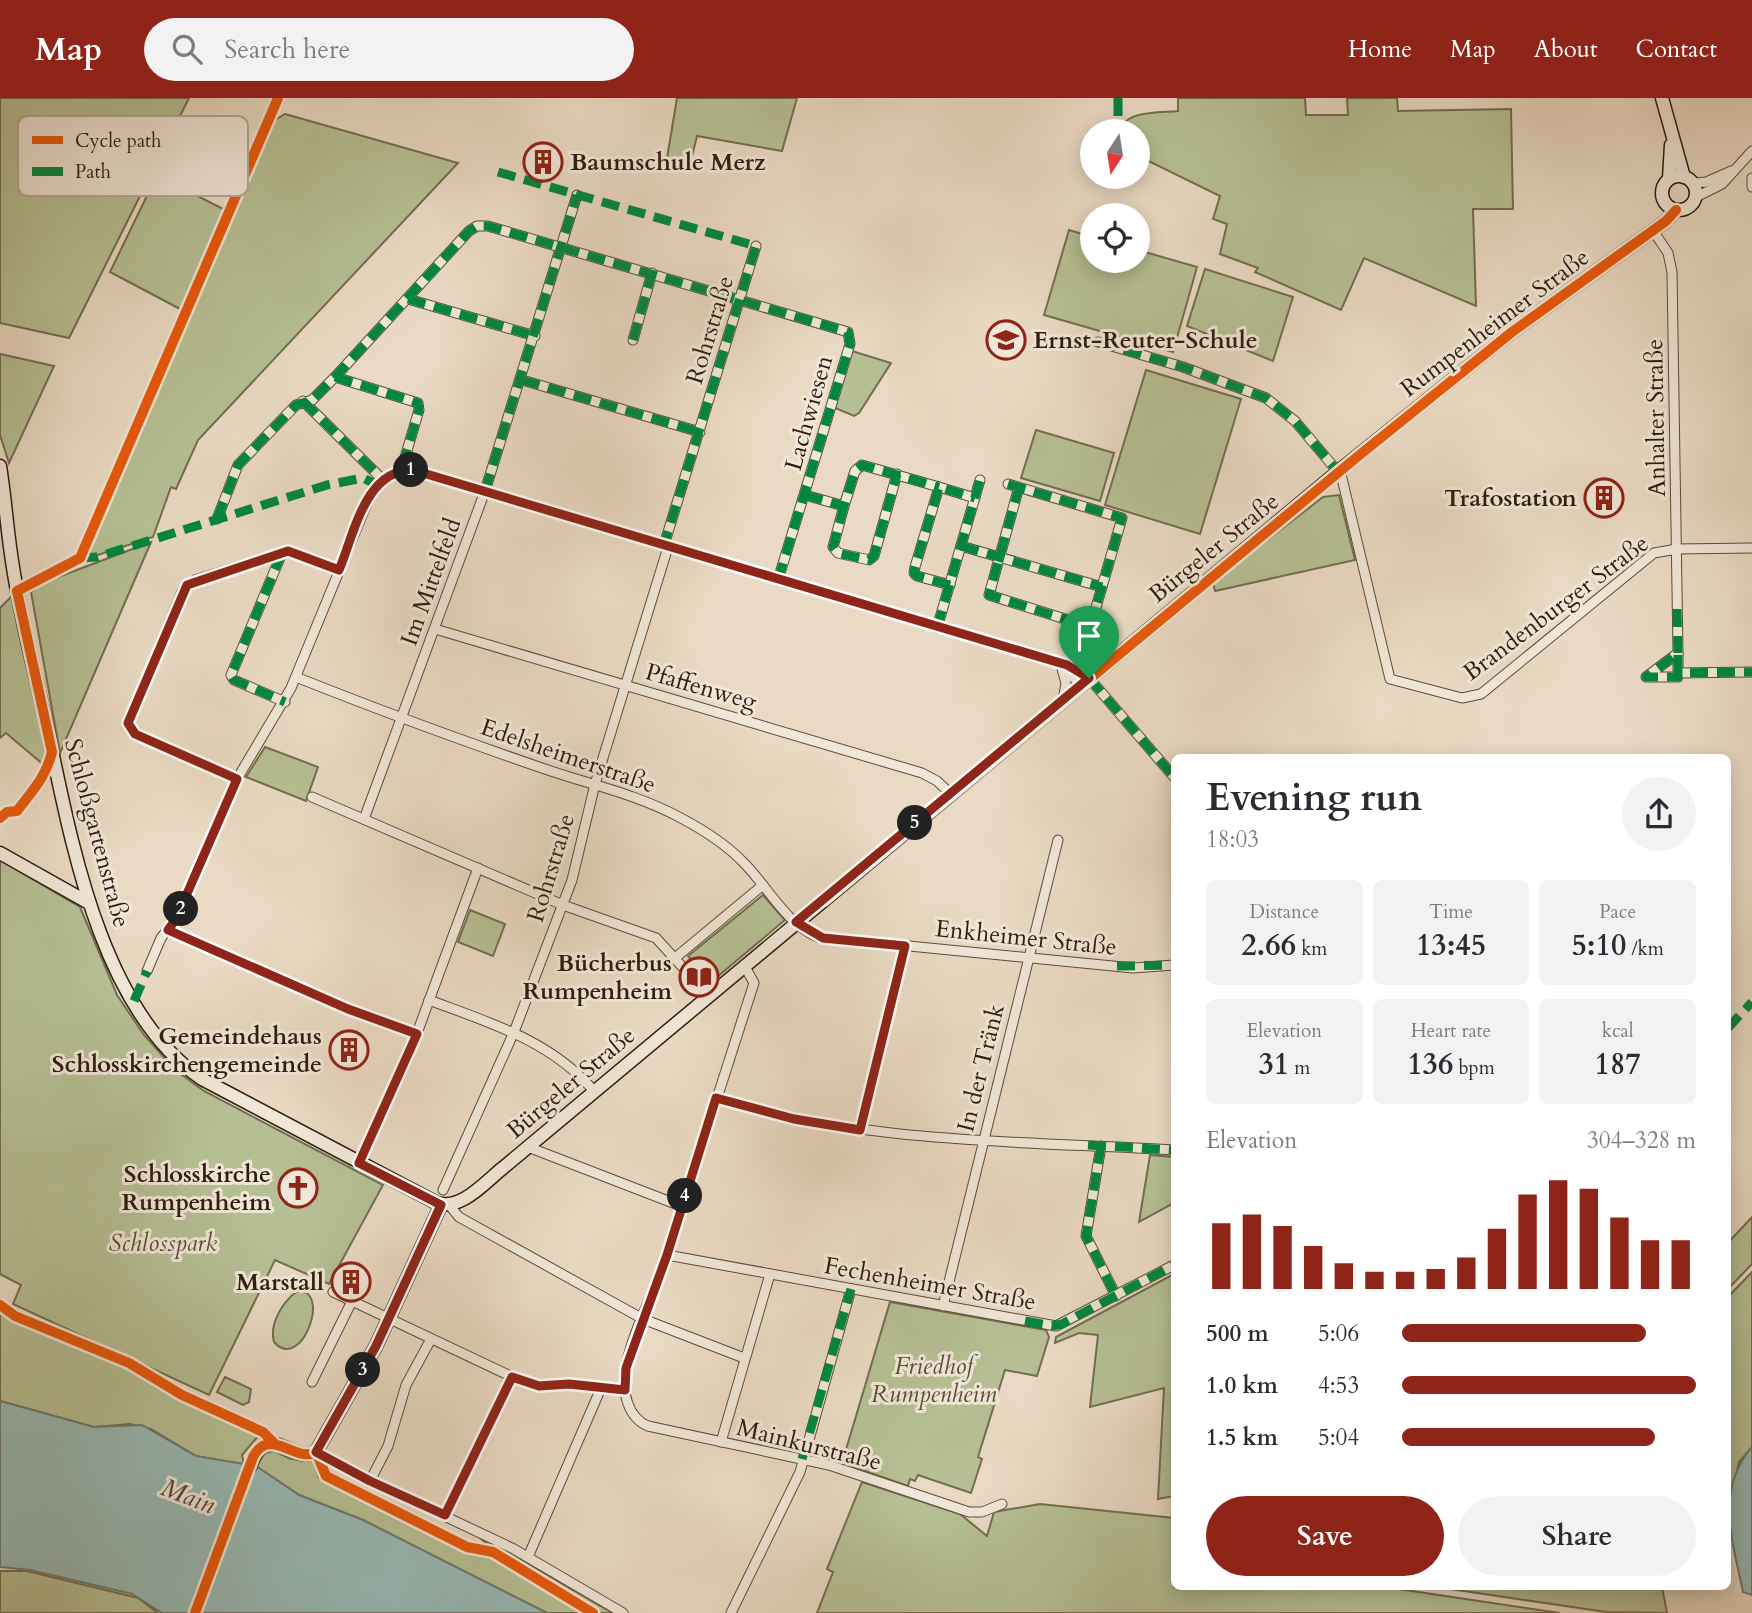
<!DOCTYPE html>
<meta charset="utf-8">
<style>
:root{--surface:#fff;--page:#f2f2f3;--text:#2b2b33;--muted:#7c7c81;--accent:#8f2418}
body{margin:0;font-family:Cardo,serif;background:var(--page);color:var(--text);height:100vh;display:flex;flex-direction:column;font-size:26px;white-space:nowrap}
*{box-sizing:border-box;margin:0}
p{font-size:23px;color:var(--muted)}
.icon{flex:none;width:38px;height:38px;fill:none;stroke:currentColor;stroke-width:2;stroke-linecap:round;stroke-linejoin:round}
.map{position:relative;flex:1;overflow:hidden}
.drawer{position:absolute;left:1171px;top:656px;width:560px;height:836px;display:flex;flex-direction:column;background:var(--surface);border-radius:10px;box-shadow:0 4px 18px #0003}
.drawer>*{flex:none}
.needle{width:46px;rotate:192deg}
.buttons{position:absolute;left:1080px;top:21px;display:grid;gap:14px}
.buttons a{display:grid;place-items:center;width:70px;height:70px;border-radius:50%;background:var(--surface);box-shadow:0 4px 18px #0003;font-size:35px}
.pin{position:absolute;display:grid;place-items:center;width:60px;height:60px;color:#fff;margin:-72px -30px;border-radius:50% 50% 50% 0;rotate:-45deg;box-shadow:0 0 7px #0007}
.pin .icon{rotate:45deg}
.km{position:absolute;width:35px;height:35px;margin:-18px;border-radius:50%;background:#222;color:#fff;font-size:19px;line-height:35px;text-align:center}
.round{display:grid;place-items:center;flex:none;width:74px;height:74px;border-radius:37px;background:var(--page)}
.headline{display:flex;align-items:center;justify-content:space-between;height:119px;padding:0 35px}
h1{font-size:38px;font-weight:700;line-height:52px}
.metrics{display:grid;grid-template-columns:repeat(3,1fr);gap:10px;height:119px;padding:7px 35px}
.metrics div{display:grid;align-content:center;border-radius:10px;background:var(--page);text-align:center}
.metrics b{font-size:30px;font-weight:700}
.metrics small{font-size:19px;font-weight:400}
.metrics p{font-size:19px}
.chart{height:196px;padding:14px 35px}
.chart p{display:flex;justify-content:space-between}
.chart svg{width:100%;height:126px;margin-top:7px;stroke:var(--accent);stroke-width:6}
.cta{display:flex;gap:14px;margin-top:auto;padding:14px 35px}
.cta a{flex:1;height:80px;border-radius:42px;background:var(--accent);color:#fff;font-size:28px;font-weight:700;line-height:80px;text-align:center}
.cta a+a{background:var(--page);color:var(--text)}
ul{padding:0 35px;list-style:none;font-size:23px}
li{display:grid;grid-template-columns:112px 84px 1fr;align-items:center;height:52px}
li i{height:18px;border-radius:9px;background:var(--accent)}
header{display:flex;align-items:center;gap:42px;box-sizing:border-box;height:98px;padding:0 35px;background:var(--accent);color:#fff}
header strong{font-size:33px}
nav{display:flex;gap:38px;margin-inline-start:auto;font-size:24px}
.search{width:490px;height:63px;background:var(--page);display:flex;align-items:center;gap:18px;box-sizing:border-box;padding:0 24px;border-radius:38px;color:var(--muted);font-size:26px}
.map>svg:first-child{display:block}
.green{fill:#b6c094;stroke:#726e50;stroke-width:2;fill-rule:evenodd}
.water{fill:#98bab6;stroke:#6d7b72;stroke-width:2}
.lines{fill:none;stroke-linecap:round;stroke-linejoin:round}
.ferry{stroke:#4d4c40;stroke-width:2;stroke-dasharray:9 7;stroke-linecap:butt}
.street-casing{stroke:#5c4c3a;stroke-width:11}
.secondary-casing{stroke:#2d1d0d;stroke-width:15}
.street{stroke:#f1e7d8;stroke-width:9}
.secondary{stroke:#f1e7d8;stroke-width:12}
.quiet{stroke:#00873e;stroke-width:9;stroke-dasharray:18 9;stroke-linecap:butt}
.cycleway-casing{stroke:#f1e7d8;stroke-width:15}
.cycleway{stroke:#e8590c;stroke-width:10}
.route-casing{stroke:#fff;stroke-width:14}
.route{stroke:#8f2418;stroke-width:9}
.labels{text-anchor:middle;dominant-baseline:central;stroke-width:6;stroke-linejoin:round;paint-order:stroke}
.poi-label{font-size:24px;font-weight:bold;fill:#2d1d0d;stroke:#f1e7d8;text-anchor:end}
.street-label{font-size:24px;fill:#2d1d0d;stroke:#f1e7d8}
.park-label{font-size:24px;font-style:italic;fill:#564e36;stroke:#f1e7d8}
.water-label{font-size:26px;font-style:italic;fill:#4d4c40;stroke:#f1e7d8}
.key{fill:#f1e7d8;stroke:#b6aa9b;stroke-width:2}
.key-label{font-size:19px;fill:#2d1d0d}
</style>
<header>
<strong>Map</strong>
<div class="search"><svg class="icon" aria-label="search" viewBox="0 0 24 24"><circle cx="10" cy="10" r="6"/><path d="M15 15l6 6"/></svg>Search here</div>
<nav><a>Home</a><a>Map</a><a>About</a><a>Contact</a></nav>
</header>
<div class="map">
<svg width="1752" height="1515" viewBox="0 0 1752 1515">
<rect width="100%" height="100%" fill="#eadac3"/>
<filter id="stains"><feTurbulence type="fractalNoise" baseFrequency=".00286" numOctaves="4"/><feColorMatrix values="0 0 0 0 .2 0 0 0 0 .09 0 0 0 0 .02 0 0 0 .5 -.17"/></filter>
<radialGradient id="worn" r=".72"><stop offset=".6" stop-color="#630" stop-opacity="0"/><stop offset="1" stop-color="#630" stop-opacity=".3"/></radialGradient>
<g class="green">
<path d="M0,0H189L69,240L0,225Z"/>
<path d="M677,0H797L782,53L697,38L689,70L666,66Z"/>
<path d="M1178,0H1305L1306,17H1348L1347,0H1397L1398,13L1511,11L1513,111H1473L1476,208L1364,160L1341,212L1255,174L1258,170L1220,156L1227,126L1213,121L1220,98L1138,58V33H1121C1123,12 1161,15 1178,13Z"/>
<path d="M285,16L458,65L198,342L176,391L171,389L153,439L95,458L89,455L86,448L270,25Z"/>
<path d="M157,77L225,112L182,212L110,174Z"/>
<path d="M1069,132L1092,139V163H1138V152L1197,169L1173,254L1044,217Z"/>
<path d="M1205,171L1293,199L1273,263L1187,228Z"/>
<path d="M852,253L891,265L859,315L854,318L835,310Z"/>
<path d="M0,256L54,268L9,365L0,337Z"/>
<path d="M1146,272L1241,301L1200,436L1105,407Z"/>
<path d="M1036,332L1114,355L1100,403L1021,380Z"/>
<path d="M1339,397L1355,462L1215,493L1213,484L1323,399Z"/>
<path d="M151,444L60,655L31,494L45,484Z"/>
<path d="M13,497L47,654L45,668L6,635L0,640V510Z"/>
<path d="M265,649L318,669L306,703L246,679Z"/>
<path d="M0,762L80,809L117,897L144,937L175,972L204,993L383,1087L329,1186L275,1162L209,1297L13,1206L21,1187L0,1176ZM301,1074L309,1078L310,1088L301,1105L296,1103L292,1109L286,1106L289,1100L284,1097L293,1079Z"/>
<path d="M763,797L785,822L711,884L688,858Z"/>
<path d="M470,812L505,826L493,858L458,844Z"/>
<path d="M1150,1057L1174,1059V1105L1139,1124Z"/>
<path d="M1752,1119V1166L1727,1192V1146Z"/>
<path d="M1752,1174V1349L1739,1364L1727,1418V1200Z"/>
<path d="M1174,1176V1398L1158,1401L1164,1290L1090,1309L1098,1237L1079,1235L1055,1245L1056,1239Z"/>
<path d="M296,1194C333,1187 302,1276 274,1244C269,1226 282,1205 296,1194Z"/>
<path d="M890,1204L1046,1232L1049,1239L1037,1278L1005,1272L978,1359L982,1361L971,1395L918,1377L915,1383L910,1381L908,1388L842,1365Z"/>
<path d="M0,1210L9,1219L140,1274L185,1302L253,1332L259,1337L242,1357L244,1367L196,1358L151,1331L130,1326L94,1329L0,1303Z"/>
<path d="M225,1279L251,1291L249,1304L243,1307L217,1294Z"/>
<path d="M274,1353L291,1361L313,1362L319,1380L439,1440L477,1456L498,1460L588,1515H547L363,1422L299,1397L256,1368L265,1355Z"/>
<path d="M862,1384L960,1416L987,1438L994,1414L1040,1406L1174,1420V1489H1385L1560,1515H817L833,1474L827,1471Z"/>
<path d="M480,1440H483L613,1515H598L508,1463Z"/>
<path d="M0,1473H27L138,1500L158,1515H0Z"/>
<path d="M1437,1489H1662L1667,1515L1606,1514Z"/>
</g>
<g class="water">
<path d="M0,1303L94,1329L142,1327L196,1358L256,1368L299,1397L363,1422L547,1515H162L132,1496L30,1472L0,1469Z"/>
<path d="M1752,1349V1497L1743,1494C1733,1444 1714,1393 1752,1349Z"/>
</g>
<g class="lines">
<path class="ferry" d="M195,1515L248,1374"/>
<g class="street-casing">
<g id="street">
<path d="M1752,80V89"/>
<path d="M1693,85L1706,84L1731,73"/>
<path d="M1696,99L1722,86L1752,53"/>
<path d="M1652,131L1668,155L1672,174L1678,555"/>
<path d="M408,201L535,238"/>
<path d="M633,242L652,175"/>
<path d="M1098,244L1183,269L1266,300L1295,323L1338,374"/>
<path d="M335,279L418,305L419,312L401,373"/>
<path d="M522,282L700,334"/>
<path d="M303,303L382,381"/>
<path d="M1340,372L1390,581L1462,600L1481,596L1654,455L1677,451L1752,450"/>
<path d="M1008,386L1122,420L1092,523L1087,528L989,497L1019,389"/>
<path d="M805,397L844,408L855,373L862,367L939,389"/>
<path d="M844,408L833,449L838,455L869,462L874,458L897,376"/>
<path d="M217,421L238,367L296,307L312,302L335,279L469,133L477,128H488L848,234L850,246L778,482"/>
<path d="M664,447L756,148"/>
<path d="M961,448L1102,489"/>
<path d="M282,455L231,577L234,582L285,604"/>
<path d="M950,487L917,478L914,475L915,469L939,389L975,400"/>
<path d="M937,530L980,382"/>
<path d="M435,531L922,675L937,683L950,695"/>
<path d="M1059,566L1081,587"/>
<path d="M1062,571L1066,585L1063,602"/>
<path d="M1678,575V555L1646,579H1678V575L1752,574"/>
<path d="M296,579C376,611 458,641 539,669C587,686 634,695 679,719C702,731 726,746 744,765C767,788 787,827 818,839L1133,870L1174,867"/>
<path d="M237,681L135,636L128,625L182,494L195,482L288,453L339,472"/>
<path d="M312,699L563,807L656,840L708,897"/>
<path d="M364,721L485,393L577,97"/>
<path d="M168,832L348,911L417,936"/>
<path d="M675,860L763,787"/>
<path d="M744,867L754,885C724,976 696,1068 666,1159C654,1196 631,1235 625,1274C622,1294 628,1320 648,1328L829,1367L969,1414H982L1002,1406"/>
<path d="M147,873L161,840L176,821L237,681L291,590L370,398C382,376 402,368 426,375L1067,567L1089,580L1174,679"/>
<path d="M429,902C490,925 550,942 594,993"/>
<path d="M716,1000C864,1046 1021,1043 1174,1052"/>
<path d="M860,1032L905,848"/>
<path d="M1101,1048L1086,1138L1116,1198"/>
<path d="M528,1049L681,1108"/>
<path d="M359,1065L413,946L478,770"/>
<path d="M443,1092L514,934L572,782L595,686L668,449"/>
<path d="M450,1108L459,1119L643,1221L744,1260"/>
<path d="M667,1157L1056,1228L1174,1167"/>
<path d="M333,1194L523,1284L539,1288L569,1286L625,1292"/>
<path d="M943,1208L1058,742"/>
<path d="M312,1284L352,1203"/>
<path d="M721,1344L770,1176"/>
<path d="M316,1354L370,1383L512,1450L623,1515"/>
<path d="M370,1383L388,1348L406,1287L431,1241"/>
<path d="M445,1417L512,1279"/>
<path d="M528,1459L601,1290"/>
<path d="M731,1515L800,1374L851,1191"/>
</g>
</g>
<g class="secondary-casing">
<g id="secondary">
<path d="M1662,0L1684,79"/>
<circle cx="1679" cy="95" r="17"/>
<path d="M1669,81L1671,47"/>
<path d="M0,368C5,399 7,431 12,463C20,519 35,574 47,629C71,742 100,912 202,981L435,1104C460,1115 486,1083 504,1069L1340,372L1512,234L1666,123L1676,112"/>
<path d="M0,755L89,805"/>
<path d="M250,1369C267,1318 293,1368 316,1354L376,1248L441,1107"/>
</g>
</g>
<use href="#street" class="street"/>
<use href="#secondary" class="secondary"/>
<g class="quiet">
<path d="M1118,0V22"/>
<path d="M498,74L756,148L664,447"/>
<path d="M408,201L535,238"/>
<path d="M633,242L652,175"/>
<path d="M1098,244L1183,269L1266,300L1295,323L1338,374"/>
<path d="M335,279L418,305L419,312L401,373"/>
<path d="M522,282L700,334"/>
<path d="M303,303L382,381"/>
<path d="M1008,386L1122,420L1092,523L1087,528L989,497L1019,389"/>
<path d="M485,393L577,97"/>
<path d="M805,397L844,408L855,373L862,367L939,389"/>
<path d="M844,408L833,449L838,455L869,462L874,458L897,376"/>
<path d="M217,421L238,367L296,307L312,302L335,279L469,133L477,128H488L848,234L850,246L778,482"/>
<path d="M961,448L1102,489"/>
<path d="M282,455L231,577L234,582L285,604"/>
<path d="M80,460L97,459L327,387L363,380L377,387"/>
<path d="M950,487L917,478L914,475L915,469L939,389L975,400"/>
<path d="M1677,511L1678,555"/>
<path d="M937,530L980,382"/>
<path d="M1678,575V555L1646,579H1678V575L1752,574"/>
<path d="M1089,580L1174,679"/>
<path d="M1117,868L1174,867"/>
<path d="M134,903L147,873"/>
<path d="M1727,931L1752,904"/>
<path d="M1088,1047L1174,1052"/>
<path d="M1101,1048L1086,1138L1116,1198"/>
<path d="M1025,1223L1052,1228L1062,1226L1174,1167"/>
<path d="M802,1361L851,1191"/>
</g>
<g class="cycleway-casing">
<g id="cycleway">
<path d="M0,720L7,714L17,713C32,693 46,679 52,654L17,493L80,460L278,0"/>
<path d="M823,802L1357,359L1512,234L1666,123L1676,112"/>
<path d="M0,1207L15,1218L129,1265L182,1297L263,1334L274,1345"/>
<path d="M195,1515L253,1359C270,1327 296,1366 316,1354L326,1378L467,1449L493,1454L593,1515"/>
</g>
</g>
<use href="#cycleway" class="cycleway"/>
</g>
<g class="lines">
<g class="route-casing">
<path id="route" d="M413,372L1067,567L1089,580L796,824L823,840L905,848L860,1032L794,1021L716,1000L667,1157L626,1270L625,1292L569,1286L539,1288L512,1279L445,1417L370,1383L316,1354L376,1248L441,1107L359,1065L417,936L348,911L168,832L176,821L237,681L135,636L128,625L187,487L288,453L339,472C354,437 365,371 413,372Z"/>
</g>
<use href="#route" class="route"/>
</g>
<defs>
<g id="building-ring" transform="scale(2.0125)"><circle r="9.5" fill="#f1e7d8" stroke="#8f2418" stroke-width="1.5"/><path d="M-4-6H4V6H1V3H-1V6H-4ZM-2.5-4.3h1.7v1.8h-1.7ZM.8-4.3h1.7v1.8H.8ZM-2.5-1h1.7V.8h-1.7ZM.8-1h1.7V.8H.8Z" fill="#8f2418"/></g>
<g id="school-ring" transform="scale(2.0125)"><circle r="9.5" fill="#f1e7d8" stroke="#8f2418" stroke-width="1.5"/><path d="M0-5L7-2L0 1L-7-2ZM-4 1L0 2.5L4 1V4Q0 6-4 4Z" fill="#8f2418"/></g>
<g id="library-ring" transform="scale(2.0125)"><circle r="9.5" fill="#f1e7d8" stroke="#8f2418" stroke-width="1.5"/><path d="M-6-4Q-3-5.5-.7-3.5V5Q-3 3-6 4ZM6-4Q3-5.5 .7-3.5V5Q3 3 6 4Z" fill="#8f2418"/></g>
<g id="church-ring" transform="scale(2.0125)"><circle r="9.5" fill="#f1e7d8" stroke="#8f2418" stroke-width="1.5"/><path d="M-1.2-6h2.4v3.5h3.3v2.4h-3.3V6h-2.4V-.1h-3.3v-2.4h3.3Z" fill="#8f2418"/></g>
</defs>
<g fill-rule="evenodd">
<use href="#building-ring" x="543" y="64"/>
<use href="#school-ring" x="1006" y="242"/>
<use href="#building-ring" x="1604" y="400"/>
<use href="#library-ring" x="699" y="879"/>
<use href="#building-ring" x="349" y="952"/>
<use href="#church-ring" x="298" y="1090"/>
<use href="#building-ring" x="351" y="1184"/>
</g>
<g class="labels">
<g class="poi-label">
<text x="570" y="64" text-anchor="start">Baumschule Merz</text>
<text x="1033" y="242" text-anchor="start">Ernst-Reuter-Schule</text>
<text x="1577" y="400">Trafostation</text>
<text x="672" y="865">Bücherbus<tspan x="672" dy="28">Rumpenheim</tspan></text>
<text x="322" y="938">Gemeindehaus<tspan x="322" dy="28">Schlosskirchengemeinde</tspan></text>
<text x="271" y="1076">Schlosskirche<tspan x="271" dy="28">Rumpenheim</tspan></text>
<text x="324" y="1184">Marstall</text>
</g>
<g class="street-label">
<text transform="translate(1495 225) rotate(-37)">Rumpenheimer Straße</text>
<text transform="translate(710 232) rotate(-73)">Rohrstraße</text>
<text transform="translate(809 315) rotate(-74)">Lachwiesen</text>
<text transform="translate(1656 320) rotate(-91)">Anhalter Straße</text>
<text transform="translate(1214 450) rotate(-39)">Bürgeler Straße</text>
<text transform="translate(431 484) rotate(-70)">Im Mittelfeld</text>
<text transform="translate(1556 510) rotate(-37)">Brandenburger Straße</text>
<text transform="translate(701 589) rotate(16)">Pfaffenweg</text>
<text transform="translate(568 658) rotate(19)">Edelsheimerstraße</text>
<text transform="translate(97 735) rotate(75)">Schloßgartenstraße</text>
<text transform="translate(551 770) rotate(-73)">Rohrstraße</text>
<text transform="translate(1026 840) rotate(6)">Enkheimer Straße</text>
<text transform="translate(981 970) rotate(-76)">In der Tränk</text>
<text transform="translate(571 985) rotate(-40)">Bürgeler Straße</text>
<text transform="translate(930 1186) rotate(10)">Fechenheimer Straße</text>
<text transform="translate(809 1347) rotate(14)">Mainkurstraße</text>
</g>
<g class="park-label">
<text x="163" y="1145">Schlosspark</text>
<text x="934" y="1268">Friedhof<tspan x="934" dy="28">Rumpenheim</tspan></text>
</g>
<g class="water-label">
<text transform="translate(188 1398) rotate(21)">Main</text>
</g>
</g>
<rect x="18" y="18" width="230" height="80" rx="10" class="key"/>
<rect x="32" y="38" width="31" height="8" fill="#e8590c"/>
<rect x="32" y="69" width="31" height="9" fill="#00873e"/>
<g class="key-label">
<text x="75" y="49">Cycle path</text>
<text x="75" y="80">Path</text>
</g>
<rect width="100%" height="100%" filter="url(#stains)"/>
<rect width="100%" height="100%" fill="url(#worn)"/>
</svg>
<div class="buttons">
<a><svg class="needle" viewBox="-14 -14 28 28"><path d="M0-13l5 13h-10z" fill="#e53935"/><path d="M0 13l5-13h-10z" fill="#7c7c81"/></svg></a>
<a><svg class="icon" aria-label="locate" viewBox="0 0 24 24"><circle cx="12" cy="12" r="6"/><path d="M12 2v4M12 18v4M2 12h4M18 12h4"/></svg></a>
</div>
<div class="pin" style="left:1089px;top:580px;background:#1e9e55"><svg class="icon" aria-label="arrive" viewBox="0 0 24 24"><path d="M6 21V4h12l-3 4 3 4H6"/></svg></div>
<b class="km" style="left:411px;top:372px">1</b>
<b class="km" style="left:181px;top:811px">2</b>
<b class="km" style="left:363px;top:1272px">3</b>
<b class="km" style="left:685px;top:1098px">4</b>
<b class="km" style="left:915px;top:725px">5</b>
<section class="drawer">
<div class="headline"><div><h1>Evening run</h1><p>18:03</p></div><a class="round"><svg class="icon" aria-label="share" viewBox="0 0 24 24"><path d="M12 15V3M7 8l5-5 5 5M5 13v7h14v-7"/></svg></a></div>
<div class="metrics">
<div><p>Distance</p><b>2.66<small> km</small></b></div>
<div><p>Time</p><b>13:45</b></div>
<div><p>Pace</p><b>5:10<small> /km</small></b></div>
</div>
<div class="metrics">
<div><p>Elevation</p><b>31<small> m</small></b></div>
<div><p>Heart rate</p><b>136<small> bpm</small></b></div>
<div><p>kcal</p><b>187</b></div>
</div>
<div class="chart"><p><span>Elevation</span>304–328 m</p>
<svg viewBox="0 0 160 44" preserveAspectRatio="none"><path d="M5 44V21M15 44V18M25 44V22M35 44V29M45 44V35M55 44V38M65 44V38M75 44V37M85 44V33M95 44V23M105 44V11M115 44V6M125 44V9M135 44V19M145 44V27M155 44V27"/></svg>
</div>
<ul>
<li><b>500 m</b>5:06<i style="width:83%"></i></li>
<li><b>1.0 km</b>4:53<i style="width:100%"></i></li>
<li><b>1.5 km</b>5:04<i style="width:86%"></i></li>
</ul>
<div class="cta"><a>Save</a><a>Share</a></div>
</section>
</div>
